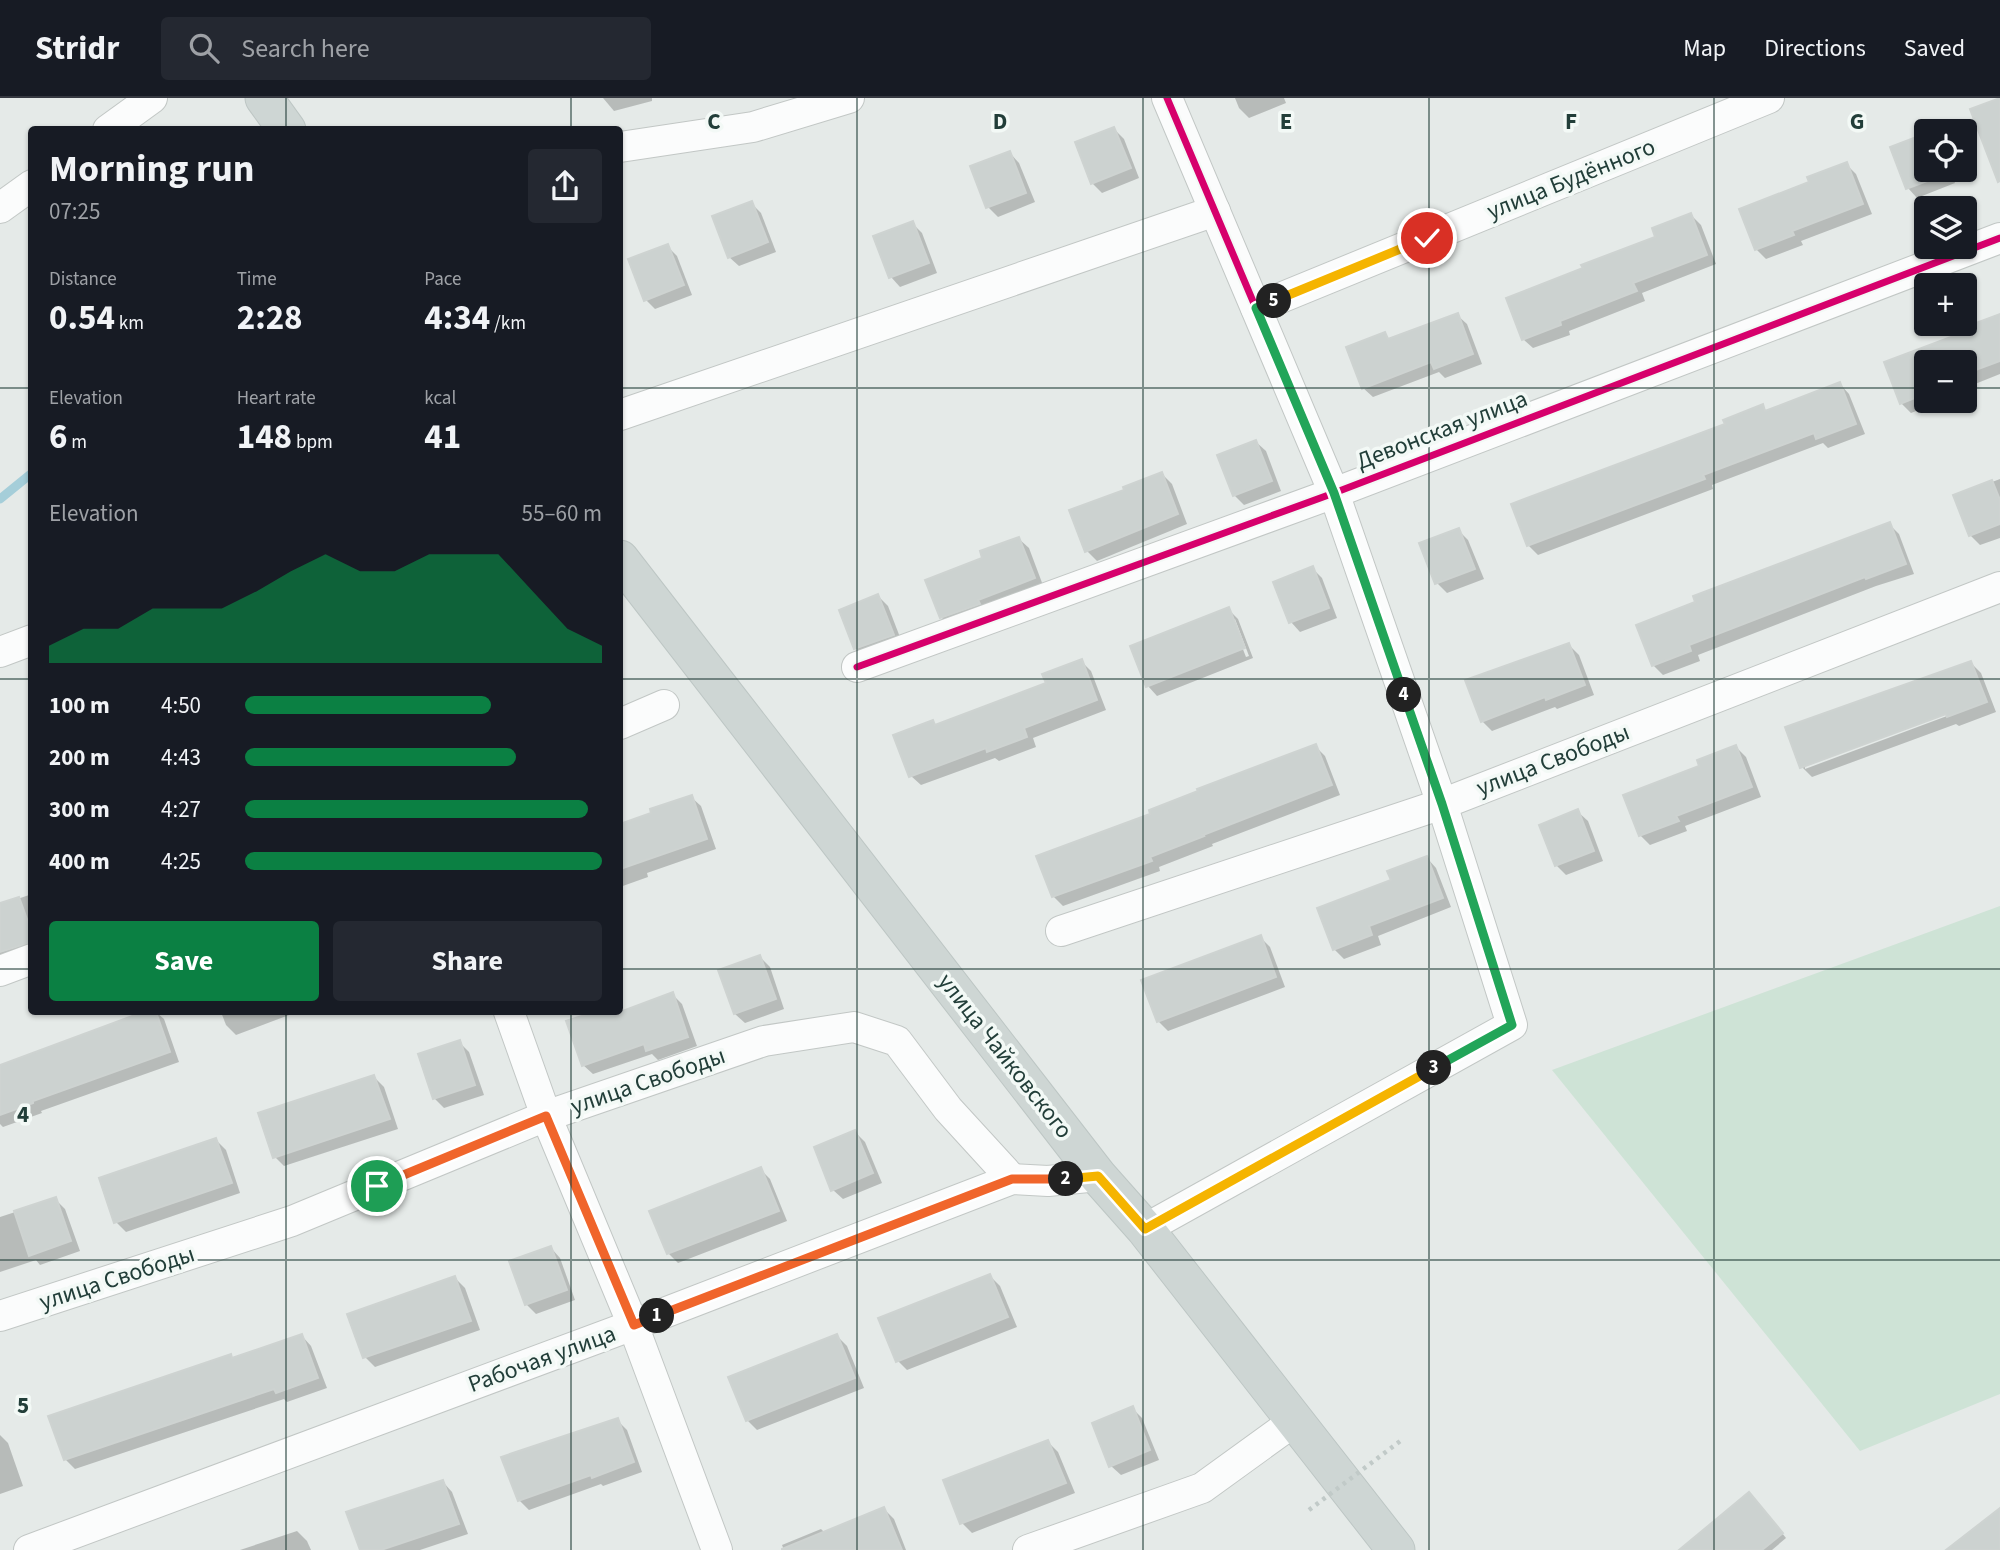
<!DOCTYPE html>
<meta charset="utf-8">
<style>
:root{--surface:#171b24;--page:#242831;--text:#f1f3f6;--muted:#9ea1a6;--line:#363941;--accent:#0b8043}
body{margin:0;font-family:"Source Sans 3",sans-serif;background:var(--page);color:var(--text);height:100vh;display:flex;flex-direction:column;font-size:26px;white-space:nowrap}
*{box-sizing:border-box;margin:0}
p{font-size:23px;color:var(--muted)}
.icon{flex:none;width:38px;height:38px;fill:none;stroke:currentColor;stroke-width:2;stroke-linecap:round;stroke-linejoin:round}
.map{position:relative;flex:1;overflow:hidden}
.sheet{position:absolute;left:28px;top:28px;width:595px;height:889px;display:flex;flex-direction:column;background:var(--surface);border-radius:7px;box-shadow:0 2px 5px #0004}
.sheet>*{flex:none}
.fabs{position:absolute;left:1914px;top:21px;display:grid;gap:14px}
.fabs a{display:grid;place-items:center;width:63px;height:63px;border-radius:7px;background:var(--surface);box-shadow:0 2px 5px #0004;font-size:35px}
.pin{position:absolute;display:grid;place-items:center;width:60px;height:60px;color:#fff;margin:-30px;border:4px solid #fff;border-radius:50%;box-shadow:0 2px 7px #0007}
.km{position:absolute;width:35px;height:35px;margin:-18px;border-radius:50%;background:#222;color:#fff;font-size:19px;line-height:35px;text-align:center}
.round{display:grid;place-items:center;flex:none;width:74px;height:74px;border-radius:7px;background:var(--page)}
.summary{display:flex;align-items:center;justify-content:space-between;height:119px;padding:0 21px}
h1{font-size:38px;font-weight:700;line-height:52px}
.stats{display:grid;grid-template-columns:repeat(3,1fr);gap:10px;height:119px;padding:7px 21px}
.stats div{display:grid;align-content:center}
.stats b{font-size:35px;font-weight:700}
.stats small{font-size:19px;font-weight:400}
.stats p{font-size:19px}
.chart{height:196px;padding:14px 21px}
.chart p{display:flex;justify-content:space-between}
.chart svg{width:100%;height:126px;margin-top:7px;fill:var(--accent);opacity:.7}
.button{display:flex;gap:14px;margin-top:auto;padding:14px 21px}
.button a{flex:1;height:80px;border-radius:7px;background:var(--accent);color:#fff;font-size:28px;font-weight:700;line-height:80px;text-align:center}
.button a+a{background:var(--page);color:var(--text)}
ul{padding:0 21px;list-style:none;font-size:23px}
li{display:grid;grid-template-columns:112px 84px 1fr;align-items:center;height:52px}
li i{height:18px;border-radius:9px;background:var(--accent)}
header{display:flex;align-items:center;gap:42px;box-sizing:border-box;height:98px;padding:0 35px;background:var(--surface);border-bottom:2px solid var(--line)}
header strong{font-size:33px}
nav{display:flex;gap:38px;margin-inline-start:auto;font-size:24px}
.search{width:490px;height:63px;background:var(--page);display:flex;align-items:center;gap:18px;box-sizing:border-box;padding:0 24px;border-radius:7px;color:var(--muted);font-size:26px}
.map>svg:first-child{display:block}
.green{fill:#cee3d6}
.shadow{fill:#0003;fill-rule:evenodd}
.lines{fill:none;stroke-linecap:round;stroke-linejoin:round}
.stream{stroke:#a5ced9;stroke-width:9}
.building{fill:#ccd2d0;stroke:#ced3d1;stroke-width:2}
.minor-casing{stroke:#c2c7c5;stroke-width:32}
.major-casing{stroke:#bdc6c4;stroke-width:39}
.minor{stroke:#fbfcfc;stroke-width:30}
.major{stroke:#ced6d4;stroke-width:37}
.path-bridge{stroke:#c1cac8;stroke-width:4.5;stroke-dasharray:3.5 5;stroke-linecap:butt}
.cycleway-casing{stroke:#f3f9f6;stroke-width:11}
.cycleway{stroke:#d6006c;stroke-width:7}
.split-1-casing{stroke:#fff;stroke-width:14}
.split-2-casing{stroke:#fff;stroke-width:14}
.split-3-casing{stroke:#fff;stroke-width:14}
.split-4-casing{stroke:#fff;stroke-width:14}
.split-5-casing{stroke:#fff;stroke-width:14}
.split-6-casing{stroke:#fff;stroke-width:14}
.split-1{stroke:#f0652b;stroke-width:9}
.split-2{stroke:#f0652b;stroke-width:9}
.split-3{stroke:#f5b400;stroke-width:9}
.split-4{stroke:#22a559;stroke-width:9}
.split-5{stroke:#22a559;stroke-width:9}
.split-6{stroke:#f5b400;stroke-width:9}
.grid{fill:none;stroke:#223e39;stroke-width:2;stroke-opacity:0.55}
.labels{text-anchor:middle;dominant-baseline:central;stroke-width:7;stroke-linejoin:round;paint-order:stroke}
.street-label{font-size:24px;fill:#223e39;stroke:#f3f9f6}
.grid-label{font-size:23px;text-anchor:middle;font-weight:bold;fill:#223e39;stroke:#f3f9f6;stroke-width:7;stroke-linejoin:round;paint-order:stroke}
</style>
<header>
<strong>Stridr</strong>
<div class="search"><svg class="icon" aria-label="search" viewBox="0 0 24 24"><circle cx="10" cy="10" r="6"/><path d="M15 15l6 6"/></svg>Search here</div>
<nav><a>Map</a><a>Directions</a><a>Saved</a></nav>
</header>
<div class="map">
<svg width="2000" height="1452" viewBox="0 0 2000 1452">
<rect width="100%" height="100%" fill="#e5eae8"/>
<path class="green" d="M2000,808V1296L1860,1353L1552,972Z"/>
<g class="shadow">
<path d="M603,0H652V3L614,13Z"/>
<path d="M1235,0H1284L1286,5L1249,20L1239,10Z"/>
<path d="M1114,31L1124,41L1139,80L1102,95L1092,85Z"/>
<path d="M1010,55L1019,65L1035,104L998,119L988,109Z"/>
<path d="M1846,66L1856,76L1872,116L1801,143L1803,147L1766,161L1756,151L1811,85Z"/>
<path d="M1927,72H1950L1955,85L1917,100L1908,90Z"/>
<path d="M751,105L761,115L776,154L739,168L729,159Z"/>
<path d="M1691,117L1701,127L1716,166L1642,195L1645,203L1569,233L1570,237L1533,250L1523,241Z"/>
<path d="M912,125L922,135L937,175L900,189L891,179Z"/>
<path d="M667,148L677,158L692,197L655,211L646,202Z"/>
<path d="M1457,217L1467,226L1482,266L1445,280L1439,274L1373,299L1363,290L1385,236L1390,242Z"/>
<path d="M2000,217V276L1965,290V264H1927V303H1942L1911,315L1901,305L1886,265L1961,237Z"/>
<path d="M1840,286L1849,296L1865,336L1828,350L1823,345L1712,387L1713,391L1538,457L1528,447L1727,327L1762,309L1768,314Z"/>
<path d="M1256,344L1266,353L1281,393L1244,407L1234,397Z"/>
<path d="M1162,376L1172,386L1187,426L1097,463L1087,453L1126,393Z"/>
<path d="M2000,381V440L1980,447L1970,437L1955,398Z"/>
<path d="M1889,426L1899,436L1914,476L1876,488L1698,557L1700,563L1663,577L1653,567Z"/>
<path d="M1458,432L1468,442L1484,481L1447,495L1437,485Z"/>
<path d="M1019,441L1029,450L1044,490L951,529L941,519L984,461Z"/>
<path d="M1312,470L1322,480L1337,520L1300,534L1291,524Z"/>
<path d="M878,498L888,508L903,547L866,560L856,550L841,513Z"/>
<path d="M1228,511L1238,521L1253,560L1157,598L1148,588ZM1231,521H1235L1249,558L1246,559Z"/>
<path d="M1569,547L1579,557L1594,597L1557,611L1555,609L1492,633L1482,623Z"/>
<path d="M1081,563L1091,573L1106,612L1033,640L1036,649L999,663L995,660L921,687L911,678L932,624L937,628L1048,586Z"/>
<path d="M1971,565L1981,575L1996,614L1959,628L1956,626L1812,679L1802,669L1787,630ZM1954,612L1955,615L1805,671V667Z"/>
<path d="M1315,648L1325,658L1340,697L1212,746L1213,748L1159,769L1160,773L1063,808L1053,798L1038,759L1152,717Z"/>
<path d="M1736,649L1746,659L1761,699L1685,728L1687,733L1650,747L1640,737L1701,669Z"/>
<path d="M691,699L701,708L716,751L647,775L648,779L620,789V728L654,716Z"/>
<path d="M1578,714L1588,723L1603,763L1566,777L1556,767Z"/>
<path d="M1427,760L1436,770L1451,809L1378,838L1381,847L1344,861L1334,851L1393,783Z"/>
<path d="M32,796V857L0,863V807Z"/>
<path d="M1260,839L1270,849L1285,889L1168,933L1158,923Z"/>
<path d="M760,859L770,869L784,911L745,925L735,916Z"/>
<path d="M672,896L682,906L697,948L658,962L652,956L593,976L583,967L569,924L600,914H611L614,917Z"/>
<path d="M148,914H156L164,921L179,964L41,1013L42,1015L3,1029L0,1026V969Z"/>
<path d="M221,914H297L236,937L226,927Z"/>
<path d="M459,944L469,954L484,997L444,1010L434,1000Z"/>
<path d="M374,979L384,989L398,1031L284,1068L275,1059Z"/>
<path d="M855,1034L865,1044L882,1085L843,1101L833,1092Z"/>
<path d="M216,1042L226,1052L240,1095L126,1134L116,1124Z"/>
<path d="M760,1071L770,1081L787,1123L678,1165L668,1155Z"/>
<path d="M55,1101L65,1111L80,1153L40,1167L36,1162L0,1174V1119Z"/>
<path d="M551,1150L560,1160L575,1202L536,1216L526,1206Z"/>
<path d="M990,1178L1000,1188L1017,1229L907,1272L898,1263Z"/>
<path d="M455,1180L465,1190L480,1232L375,1269L365,1259L350,1217Z"/>
<path d="M302,1238L311,1248L327,1290L287,1304L284,1301L75,1371L66,1362L51,1319Z"/>
<path d="M837,1238L847,1248L864,1290L757,1332L747,1322Z"/>
<path d="M1132,1310L1142,1320L1159,1362L1121,1377L1111,1368Z"/>
<path d="M617,1322L627,1332L642,1374L603,1388L601,1386L529,1412L519,1402Z"/>
<path d="M0,1337L8,1345L23,1388L0,1396Z"/>
<path d="M1048,1344L1058,1354L1075,1395L972,1435L962,1425Z"/>
<path d="M443,1384L452,1394L468,1436L420,1452H362Z"/>
<path d="M1754,1401L1786,1440L1772,1452H1682Z"/>
<path d="M884,1411L894,1421L906,1452H784L782,1447L821,1431L825,1435Z"/>
<path d="M297,1433L307,1443L311,1452H240Z"/>
</g>
<g class="lines">
<path class="stream" d="M0,401L32,375"/>
</g>
<g class="building">
<path d="M2000,0V83L1998,84L1970,11Z"/>
<path d="M1114,29L1131,70L1091,86L1075,44Z"/>
<path d="M1927,35V83L1906,91L1890,49Z"/>
<path d="M1010,53L1026,95L986,110L970,68Z"/>
<path d="M1847,64L1863,106L1792,133L1794,137L1755,152L1739,111L1809,84L1807,79Z"/>
<path d="M752,103L768,144L728,160L712,118Z"/>
<path d="M1691,115L1707,157L1633,185L1637,193L1560,223L1561,227L1522,242L1506,200L1583,170L1581,167L1655,139L1652,130Z"/>
<path d="M913,123L929,165L889,180L873,138Z"/>
<path d="M668,146L684,187L644,203L628,161Z"/>
<path d="M1458,215L1473,256L1434,271L1431,264L1362,291L1346,249L1385,234L1388,241Z"/>
<path d="M2000,216V263L1973,273L1970,264H1927V295L1900,306L1884,264L1959,236L1957,232Z"/>
<path d="M1840,284L1856,326L1816,341L1814,335L1703,377L1705,381L1527,448L1511,406L1725,326L1723,322L1763,306L1765,313Z"/>
<path d="M1256,342L1272,383L1233,398L1217,357Z"/>
<path d="M1162,374L1178,416L1085,454L1069,412L1124,392L1123,389Z"/>
<path d="M1992,382L2000,402V426L1969,438L1953,397Z"/>
<path d="M1890,424L1906,466L1866,481L1865,479L1689,547L1691,553L1652,568L1636,527L1695,504L1693,498Z"/>
<path d="M1459,430L1475,471L1435,486L1419,445Z"/>
<path d="M1019,439L1035,480L978,502L980,506L940,520L925,482L982,460L980,453Z"/>
<path d="M1313,468L1329,510L1289,525L1273,484Z"/>
<path d="M878,496L894,537L854,551L839,512Z"/>
<path d="M1229,509L1245,550L1146,589L1130,548Z"/>
<path d="M1569,545L1585,587L1546,602L1545,599L1481,624L1465,582Z"/>
<path d="M1082,561L1097,602L1024,630L1027,639L987,654L986,650L909,679L893,637L933,622L935,627L1046,585L1042,576Z"/>
<path d="M1971,563L1987,604L1947,619L1946,616L1800,670L1785,629Z"/>
<path d="M1316,646L1332,687L1203,737L1204,738L1150,759L1152,763L1052,799L1036,758L1150,716L1149,712L1198,693L1197,691Z"/>
<path d="M1736,647L1752,689L1676,718L1679,723L1639,738L1623,697L1699,668L1697,662Z"/>
<path d="M692,697L707,741L620,771V726L651,715L650,711Z"/>
<path d="M1578,711L1594,753L1555,768L1539,727Z"/>
<path d="M1427,758L1443,800L1369,828L1372,837L1333,852L1317,810L1391,782L1387,773Z"/>
<path d="M19,799L32,835V844L0,854V805Z"/>
<path d="M1261,837L1276,879L1157,924L1141,882Z"/>
<path d="M760,857L776,901L734,916L718,872Z"/>
<path d="M673,894L688,939L646,953L644,946L582,968L566,923L594,914H620Z"/>
<path d="M143,914H156L170,954L33,1003V1005L0,1017V967Z"/>
<path d="M460,942L475,987L433,1001L418,956Z"/>
<path d="M374,977L390,1021L273,1060L258,1015Z"/>
<path d="M855,1032L873,1075L831,1093L814,1049Z"/>
<path d="M216,1040L232,1085L114,1125L99,1080Z"/>
<path d="M761,1069L779,1113L667,1156L649,1113Z"/>
<path d="M56,1099L71,1143L29,1158L14,1113Z"/>
<path d="M551,1148L567,1192L525,1207L509,1163Z"/>
<path d="M990,1176L1008,1219L896,1264L878,1220Z"/>
<path d="M455,1178L471,1223L363,1260L347,1216Z"/>
<path d="M302,1236L318,1280L276,1295L274,1291L64,1362L48,1318L231,1256L232,1260Z"/>
<path d="M837,1236L855,1280L746,1323L728,1279Z"/>
<path d="M1133,1308L1150,1352L1109,1369L1092,1325Z"/>
<path d="M618,1320L634,1364L592,1380L591,1377L518,1403L501,1359Z"/>
<path d="M1048,1342L1066,1385L960,1426L943,1382Z"/>
<path d="M443,1382L459,1426L381,1452H360L346,1414Z"/>
<path d="M1749,1394L1783,1435L1762,1452H1679Z"/>
<path d="M884,1409L902,1452H782V1451Z"/>
<path d="M2000,1410V1452H1946Z"/>
</g>
<g class="lines">
<g class="minor-casing">
<g id="minor">
<path d="M108,32L152,0"/>
<path d="M620,49L753,29L849,0"/>
<path d="M0,110L32,87"/>
<path d="M1256,210L1769,0"/>
<path d="M620,317L1215,113"/>
<path d="M0,554L32,542"/>
<path d="M857,569L1334,395L2000,140"/>
<path d="M620,626L664,607"/>
<path d="M1061,833L1442,706L2000,489"/>
<path d="M0,873L32,861"/>
<path d="M509,914L546,1018L633,1227L717,1452"/>
<path d="M1145,1131L1512,927L1442,706L1334,395L1167,0"/>
<path d="M0,1218L292,1123L546,1018L764,943L854,929L897,943L948,1011L1012,1081"/>
<path d="M29,1452L633,1227L1012,1081L1048,1083L1098,1078"/>
<path d="M1028,1452L1202,1390L1296,1322"/>
</g>
</g>
<g class="major-casing">
<g id="major">
<path d="M264,0L287,32"/>
<path d="M620,461L1098,1078L1145,1131L1396,1452"/>
</g>
</g>
<use href="#minor" class="minor"/>
<use href="#major" class="major"/>
<path class="path-bridge" d="M1309,1412L1403,1341"/>
<g class="cycleway-casing">
<g id="cycleway">
<path d="M857,569L1334,395L2000,140"/>
<path d="M1145,1131L1512,927L1442,706L1334,395L1167,0"/>
</g>
</g>
<use href="#cycleway" class="cycleway"/>
</g>
<g class="lines">
<g class="split-1-casing">
<path id="split-1" d="M377,1088L546,1018L634,1227L657,1218"/>
</g>
<g class="split-2-casing">
<path id="split-2" d="M657,1218L1012,1081H1066"/>
</g>
<g class="split-3-casing">
<path id="split-3" d="M1066,1081L1098,1078L1145,1131L1434,970"/>
</g>
<g class="split-4-casing">
<path id="split-4" d="M1404,597L1442,706L1512,927L1434,970"/>
</g>
<g class="split-5-casing">
<path id="split-5" d="M1274,203L1256,210L1334,395L1404,597"/>
</g>
<g class="split-6-casing">
<path id="split-6" d="M1274,203L1427,140"/>
</g>
<use href="#split-1" class="split-1"/>
<use href="#split-2" class="split-2"/>
<use href="#split-3" class="split-3"/>
<use href="#split-4" class="split-4"/>
<use href="#split-5" class="split-5"/>
<use href="#split-6" class="split-6"/>
</g>
<path class="grid" d="M286,0V32M571,0V32M857,0V1452M1143,0V1452M1429,0V1452M1714,0V1452M0,290H32M620,290H1927M1965,290H2000M0,581H32M620,581H2000M0,871H32M620,871H2000M286,914V1452M571,914V1452M0,1162H2000"/>
<g class="labels">
<g class="street-label">
<text transform="translate(1571 81) rotate(-22)">улица Будённого</text>
<text transform="translate(1442 332) rotate(-21)">Девонская улица</text>
<text transform="translate(1553 662) rotate(-21)">улица Свободы</text>
<text transform="translate(1005 958) rotate(52)">улица Чайковского</text>
<text transform="translate(648 983) rotate(-19)">улица Свободы</text>
<text transform="translate(117 1180) rotate(-18)">улица Свободы</text>
<text transform="translate(542 1261) rotate(-20)">Рабочая улица</text>
</g>
</g>
<g class="grid-label">
<text x="714" y="31">C</text>
<text x="1000" y="31">D</text>
<text x="1286" y="31">E</text>
<text x="1571" y="31">F</text>
<text x="1857" y="31">G</text>
<text x="23" y="1024">4</text>
<text x="23" y="1315">5</text>
</g>
</svg>
<div class="fabs">
<a><svg class="icon" aria-label="locate" viewBox="0 0 24 24"><circle cx="12" cy="12" r="6"/><path d="M12 2v4M12 18v4M2 12h4M18 12h4"/></svg></a>
<a><svg class="icon" aria-label="layers" viewBox="0 0 24 24"><path d="M12 4l9 5-9 5-9-5zM3 14l9 5 9-5"/></svg></a>
<a>+</a>
<a>−</a>
</div>
<div class="pin" style="left:377px;top:1088px;background:#1e9e55"><svg class="icon" aria-label="arrive" viewBox="0 0 24 24"><path d="M6 21V4h12l-3 4 3 4H6"/></svg></div>
<div class="pin" style="left:1427px;top:140px;background:#d93025"><svg class="icon" aria-label="check" viewBox="0 0 24 24"><path d="M5 12l5 5 9-10"/></svg></div>
<b class="km" style="left:657px;top:1218px">1</b>
<b class="km" style="left:1066px;top:1081px">2</b>
<b class="km" style="left:1434px;top:970px">3</b>
<b class="km" style="left:1404px;top:597px">4</b>
<b class="km" style="left:1274px;top:203px">5</b>
<section class="sheet">
<div class="summary"><div><h1>Morning run</h1><p>07:25</p></div><a class="round"><svg class="icon" aria-label="share" viewBox="0 0 24 24"><path d="M12 15V3M7 8l5-5 5 5M5 13v7h14v-7"/></svg></a></div>
<div class="stats">
<div><p>Distance</p><b>0.54<small> km</small></b></div>
<div><p>Time</p><b>2:28</b></div>
<div><p>Pace</p><b>4:34<small> /km</small></b></div>
</div>
<div class="stats">
<div><p>Elevation</p><b>6<small> m</small></b></div>
<div><p>Heart rate</p><b>148<small> bpm</small></b></div>
<div><p>kcal</p><b>41</b></div>
</div>
<div class="chart"><p><span>Elevation</span>55–60 m</p>
<svg viewBox="0 0 160 44" preserveAspectRatio="none"><path d="M0 44V38L10 32L20 32L30 25L40 25L50 25L60 19L70 12L80 6L90 12L100 12L110 6L120 6L130 6L140 19L150 32L160 38V44z"/></svg>
</div>
<ul>
<li><b>100 m</b>4:50<i style="width:69%"></i></li>
<li><b>200 m</b>4:43<i style="width:76%"></i></li>
<li><b>300 m</b>4:27<i style="width:96%"></i></li>
<li><b>400 m</b>4:25<i style="width:100%"></i></li>
</ul>
<div class="button"><a>Save</a><a>Share</a></div>
</section>
</div>
